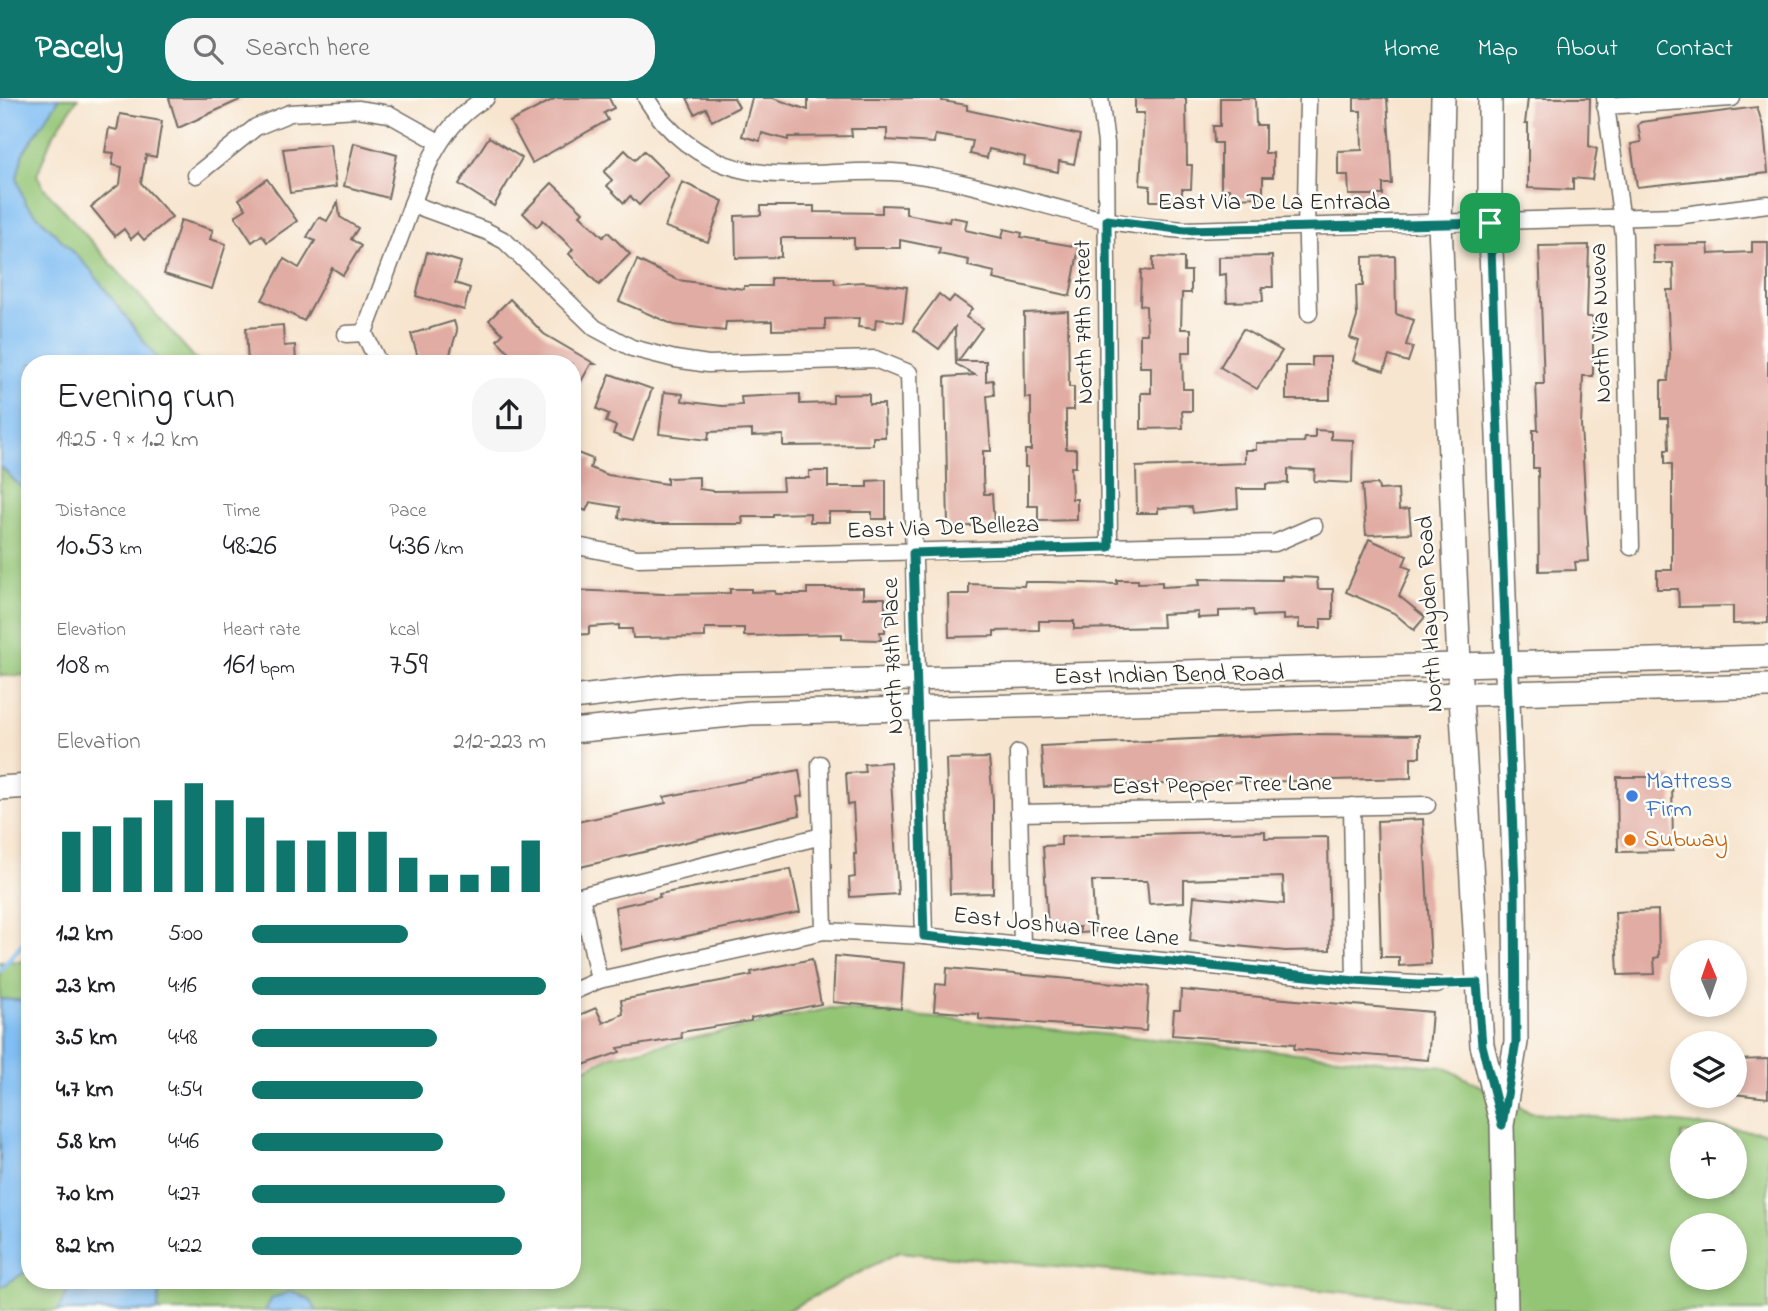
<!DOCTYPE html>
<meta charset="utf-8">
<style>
:root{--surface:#fff;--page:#f6f6f6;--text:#202124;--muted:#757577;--accent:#0f766e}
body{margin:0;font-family:"Indie Flower",sans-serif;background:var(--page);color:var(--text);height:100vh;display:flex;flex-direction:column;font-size:26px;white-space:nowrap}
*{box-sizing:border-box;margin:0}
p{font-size:23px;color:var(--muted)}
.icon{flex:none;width:38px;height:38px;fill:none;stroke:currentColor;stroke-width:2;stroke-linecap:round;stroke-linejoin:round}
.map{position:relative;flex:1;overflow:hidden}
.drawer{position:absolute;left:21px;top:257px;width:560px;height:934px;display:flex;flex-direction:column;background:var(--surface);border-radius:28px;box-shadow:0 4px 10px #0003}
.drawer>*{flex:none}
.needle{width:46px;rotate:358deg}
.tools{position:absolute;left:1670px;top:842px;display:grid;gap:14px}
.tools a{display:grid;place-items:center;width:77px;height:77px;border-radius:50%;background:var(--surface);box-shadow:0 4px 10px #0003;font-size:35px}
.pin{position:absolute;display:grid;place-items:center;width:60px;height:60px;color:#fff;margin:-30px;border-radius:14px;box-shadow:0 4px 10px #0006}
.round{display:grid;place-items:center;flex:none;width:74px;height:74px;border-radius:28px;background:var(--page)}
.headline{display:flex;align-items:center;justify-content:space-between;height:119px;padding:0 35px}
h1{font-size:38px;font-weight:600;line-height:52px}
.figures{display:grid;grid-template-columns:repeat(3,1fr);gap:10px;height:119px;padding:7px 35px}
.figures div{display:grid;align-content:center}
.figures b{font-size:30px;font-weight:600}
.figures small{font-size:19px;font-weight:400}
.figures p{font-size:19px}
.chart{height:196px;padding:14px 35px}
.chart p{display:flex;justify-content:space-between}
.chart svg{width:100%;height:126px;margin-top:7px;stroke:var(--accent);stroke-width:6}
ul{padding:0 35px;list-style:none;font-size:23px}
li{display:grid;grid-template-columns:112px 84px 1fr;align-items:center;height:52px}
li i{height:18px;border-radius:9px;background:var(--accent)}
header{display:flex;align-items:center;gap:42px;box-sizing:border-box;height:98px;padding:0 35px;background:var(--accent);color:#fff}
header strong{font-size:33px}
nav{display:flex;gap:38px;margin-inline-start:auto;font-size:24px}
.search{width:490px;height:63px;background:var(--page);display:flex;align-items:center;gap:18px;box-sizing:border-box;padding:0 24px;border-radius:28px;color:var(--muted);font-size:26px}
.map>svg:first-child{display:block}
.green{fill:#93c575;stroke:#5f7850;stroke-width:2;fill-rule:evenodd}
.water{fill:#80bef3;stroke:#56748f;stroke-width:2}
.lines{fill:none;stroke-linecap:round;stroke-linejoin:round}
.stream{stroke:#80bef3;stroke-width:5}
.building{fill:#e1aca3}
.service-casing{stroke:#726c64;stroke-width:11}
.minor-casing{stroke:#726c64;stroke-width:19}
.secondary-casing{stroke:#726c64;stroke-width:26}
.service{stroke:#fff;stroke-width:8}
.minor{stroke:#fff;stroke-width:16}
.secondary{stroke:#fff;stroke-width:23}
.route-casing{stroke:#fff;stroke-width:14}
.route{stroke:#0f766e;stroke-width:9}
.shop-dot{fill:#3f7fe0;stroke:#fdfcf7;stroke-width:2.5}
.food-dot{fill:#e8710a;stroke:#fdfcf7;stroke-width:2.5}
.labels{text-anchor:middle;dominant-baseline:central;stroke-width:5;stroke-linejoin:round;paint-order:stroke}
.street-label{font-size:24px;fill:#2b2b2b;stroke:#fdfcf7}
.shop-label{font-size:24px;fill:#366cbe;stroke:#fdfcf7;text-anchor:start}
.food-label{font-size:24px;fill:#c56008;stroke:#fdfcf7;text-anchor:start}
</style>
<header>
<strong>Pacely</strong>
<div class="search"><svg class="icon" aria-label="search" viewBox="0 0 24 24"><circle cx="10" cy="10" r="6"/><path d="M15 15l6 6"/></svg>Search here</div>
<nav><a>Home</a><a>Map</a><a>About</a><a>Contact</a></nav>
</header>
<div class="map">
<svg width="1768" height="1213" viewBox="0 0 1768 1213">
<rect width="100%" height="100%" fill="#fdfcf7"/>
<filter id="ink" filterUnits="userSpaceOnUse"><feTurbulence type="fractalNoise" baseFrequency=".0143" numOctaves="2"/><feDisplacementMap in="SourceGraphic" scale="14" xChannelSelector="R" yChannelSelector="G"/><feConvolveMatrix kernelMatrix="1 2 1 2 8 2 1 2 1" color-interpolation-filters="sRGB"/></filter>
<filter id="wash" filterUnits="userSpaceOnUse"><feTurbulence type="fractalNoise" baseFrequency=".00686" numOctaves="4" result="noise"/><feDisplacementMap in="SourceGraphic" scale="28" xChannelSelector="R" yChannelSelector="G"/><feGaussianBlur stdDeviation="1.57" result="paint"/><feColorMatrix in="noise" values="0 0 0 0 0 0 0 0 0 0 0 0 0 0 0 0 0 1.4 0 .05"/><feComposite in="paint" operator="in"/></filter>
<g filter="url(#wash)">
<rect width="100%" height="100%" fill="#f7e5cf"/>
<g class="green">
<path d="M0,0H78L52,39L37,77L44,90L200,266H30V577L0,578Z"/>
<path d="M30,863V1183H572V977L612,958L831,910L1444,969L1531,1015L1669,1024L1768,1035V1213H1500L1397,1199L899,1154L786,1213H0V864ZM1682,1036H1734V1088H1682ZM1682,1127H1734V1180H1682Z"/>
</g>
<g class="water">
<path d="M0,0H60L23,55L17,80L25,105L90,171L161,266H30V398L0,368Z"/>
<path d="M0,901L30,903V1171L0,1190Z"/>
<path d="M72,1183H156L159,1195L158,1213H58Z"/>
<path d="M292,1193L311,1203L317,1213H265L272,1200Z"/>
</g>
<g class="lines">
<path class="stream" d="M0,872L30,837"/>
</g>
<g id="blocks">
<g class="building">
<path d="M169,0H244L178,30Z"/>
<path d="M556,0H609L614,10L604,15L608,22L532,65L510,24Z"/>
<path d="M687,0H734L739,9L712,23L706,10L695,16Z"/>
<path d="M752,0H773L808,12V0H942V3L967,7V12L1080,37L1074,66L1059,63L1058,74L1024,67L1025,59L989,51L987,60L970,56L973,43L935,37L934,45L887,42V31H851L852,38L788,39V42L762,35L760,43L742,38Z"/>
<path d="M1135,0H1186L1187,67H1192L1191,91H1182V103H1150V88L1140,87L1144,15H1135Z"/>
<path d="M1220,0H1255L1256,27H1265V55H1273V79H1263V99L1229,100V91H1221V45H1214L1213,28H1220Z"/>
<path d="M1354,0H1387L1392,86H1383V97H1349L1348,77H1338V53L1362,52L1361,13H1354Z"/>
<path d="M1528,0H1590L1589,48L1597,51L1592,82L1573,80V92L1528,90V26H1525Z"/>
<path d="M1757,9L1764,31L1768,75L1637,89L1631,46L1641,44L1638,27L1641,24Z"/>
<path d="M120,16L162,23L156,59L146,57L141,85L172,119L144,142L138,135L131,141L124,131L115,138L91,109L120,86L122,69L112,67L114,55L105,54L109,30L117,32Z"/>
<path d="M489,39L522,60L494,108L459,86Z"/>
<path d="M354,45L397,57L388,100L344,88Z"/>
<path d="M330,46L336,89L290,95L283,51Z"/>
<path d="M625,52L635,62L644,53L668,77L639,107L630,98L624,105L607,88L612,82L604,74Z"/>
<path d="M267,81L297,123L267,144L262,137L252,144L235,118L246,111L239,101Z"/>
<path d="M682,84L723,103L708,144L665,129Z"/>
<path d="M552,85L583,114L580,117L603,139L608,134L630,156L599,187L569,156L573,151L543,122L537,129L523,115Z"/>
<path d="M338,104L340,119L358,130L351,141L361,148L343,177L332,170L304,223L262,202L284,161L299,170L315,143L307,139L319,119L327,123Z"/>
<path d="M882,107L906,108V116L949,124L950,119L967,122L965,132L1002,140L1004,131L1022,135L1021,139L1079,149L1070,198L993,181L995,174L968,168L969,162L939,156L940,150L900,142V150H854V140H781V159L736,160L735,118L761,117V108H814V114L882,115Z"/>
<path d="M181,122L213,132L210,141L226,146L212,191L164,176Z"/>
<path d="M1752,144H1768V525L1733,526V508L1679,509L1678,491H1657V472H1672V366H1665V352H1669L1668,320H1661V283H1668L1670,257L1667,192H1674L1673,165H1654L1653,147L1708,146L1709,156L1752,154Z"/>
<path d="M1589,147L1587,219H1593V278H1583L1581,328L1589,463L1575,464L1576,472L1539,473L1538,370H1533V332H1538L1536,286H1544L1539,148Z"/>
<path d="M427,154L461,164L455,185L470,190L464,212L416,198Z"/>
<path d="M1272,158L1273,189H1262L1263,203L1227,204L1226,176L1219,177V159Z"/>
<path d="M1395,158L1396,216L1414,222L1406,247L1413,249L1408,264L1389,258L1384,273L1353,263L1359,243L1350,240L1357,219L1356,188H1363V159Z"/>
<path d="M1153,159L1184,160V173H1191V195H1182L1181,231H1191V254H1182L1183,291H1192V313H1182L1183,330L1141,331V295H1151V269H1140V236H1147L1146,208L1140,207L1141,172L1153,173Z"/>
<path d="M637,162L678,182L744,191V188H771V180H834L835,186L863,184L907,189L903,224L876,221L875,231L858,229L859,220L825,221V231L772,232V223L726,224L725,233L674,227L619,203Z"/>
<path d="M939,196L949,204L954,198L972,211L966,219L982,230L958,263H986V283L993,282L994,297L987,298L991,353H983V378L984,396H992L994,427L948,429L945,279L975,277L956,266L955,229L939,251L913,232Z"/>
<path d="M510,201L544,236L595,266H591L572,299V266H520L497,242L503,236L489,222Z"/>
<path d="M1068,213L1069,289H1074V312H1066V351H1076V369H1071L1072,401H1077V422L1038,423V408H1028V369H1025V352H1031V300H1025L1024,215Z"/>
<path d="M454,223L457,233L447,266H420L411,236Z"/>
<path d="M283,227L284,248L295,247L296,266H248L246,230Z"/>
<path d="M1243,231L1282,253L1257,291L1220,269Z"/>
<path d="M1312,259H1330V302H1286V268H1312Z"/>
<path d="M610,276L652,291L633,343L613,336L616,328L606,324L609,316L597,311Z"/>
<path d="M664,294L683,296L682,303L722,308L742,307L741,299L800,296V306L833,305V297L869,296V306H884L885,339H873V347L783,348V337L752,338V332L709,334L708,342L659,336Z"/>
<path d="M1315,332L1331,333V341L1353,342L1352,385L1314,383L1315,372L1288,371V385L1266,386V391H1237L1238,410L1193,415L1192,409L1158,410V415H1137L1136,369L1245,365V352H1256V345L1304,344L1305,340H1315Z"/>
<path d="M572,353L593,361L590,370L608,377L667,386V380L699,379V391L713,393L783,392L782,380H809V373H828V389H867V383L886,382V421H872V414H829V424H810V415L773,416V419H742L743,426H655L619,420L620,409L590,404L586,413L572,407Z"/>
<path d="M1378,386L1379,392L1398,391L1399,412L1409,411L1411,435L1366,437L1362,387Z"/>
<path d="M1369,441L1407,458L1403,468L1411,471L1399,498L1425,519L1414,532L1394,515L1346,494Z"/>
<path d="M1282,478L1317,480L1318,491H1333V521H1321V530H1299V521L1283,522V517L1254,518L1253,512L1219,513V519L1198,520V514L1162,516L1163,529L1074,531V523H1039V532L994,533V538L949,539L948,496H969V486L1024,488L1025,484H1047L1117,486V482H1138V485L1162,484V489L1200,487L1199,481L1282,482Z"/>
<path d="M807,490H863V500H885V534H880L881,542L842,541V536L744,538V530H705V539L633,540L632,531H619V527L589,529V536L572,537V492L663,496L730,495V491H751V494L775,493L776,496H807Z"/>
<path d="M1301,636L1420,637V659H1411V680L1044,689L1041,648Z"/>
<path d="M989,660L993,702V795L950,796L946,661Z"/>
<path d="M890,664L898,796L850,799L849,780L855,779L854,756H856L853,706L848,707L846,675L865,674L864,666Z"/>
<path d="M799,672L803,698L797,699L800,717L572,771V725L666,705L664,699Z"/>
<path d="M1617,679H1672L1673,753L1618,754Z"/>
<path d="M1423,721L1431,866L1399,868V859H1381L1377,723Z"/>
<path d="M1265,733V740L1328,739L1330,852L1285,853L1190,843L1194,798L1284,806L1283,779L1184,782V804L1149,806L1147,783H1092L1095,834L1080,835V829L1048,831L1043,748L1061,747V738Z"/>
<path d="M791,771L800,814L621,852L615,809L660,799L659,796Z"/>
<path d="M1658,812L1659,859L1654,860L1655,876L1618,877L1615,814Z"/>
<path d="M835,858L904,865L901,911L833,904Z"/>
<path d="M812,861L821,906L751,920V923L681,934L682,940L618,950L620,954L572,971V920L596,910L603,925L623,916L621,902L752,877L751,874Z"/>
<path d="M947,870L1149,888L1146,933L979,921V916L934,913L936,886L946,887Z"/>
<path d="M1181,892L1432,914L1428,962L1294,951L1295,946L1172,937L1174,912H1180Z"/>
<path d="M1768,961V1000L1734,996V962Z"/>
</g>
</g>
</g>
<g filter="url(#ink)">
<use href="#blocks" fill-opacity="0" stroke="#726c64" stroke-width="2"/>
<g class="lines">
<g class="service-casing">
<path id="service" d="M1437,887L1477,885"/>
</g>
<g class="minor-casing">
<g id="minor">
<path d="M646,0C667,35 700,61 740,71C793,84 851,69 905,75C973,83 1039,108 1106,122C1132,128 1158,130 1185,132L1676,118L1768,106"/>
<path d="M1100,0L1106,45L1109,449"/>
<path d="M1605,0L1624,138L1631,449"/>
<path d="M1308,1L1306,107L1309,215"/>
<path d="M1605,8L1732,0"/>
<path d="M196,77L256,29L290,15L358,11L389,16L439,44"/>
<path d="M412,106L486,133L505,143L595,230L632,250L675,261L708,266L875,261L909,275L924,838"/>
<path d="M346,236L364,235"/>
<path d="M379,266L364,235C377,201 389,168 402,134C421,83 435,29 486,0"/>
<path d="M572,447L637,460L1275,445L1314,428"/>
<path d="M1018,655L1022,849"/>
<path d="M820,666L824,833"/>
<path d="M1352,708L1355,883"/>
<path d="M1019,715L1427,707"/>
<path d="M581,798L599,882"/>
<path d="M572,800L822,738"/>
<path d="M572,894L599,882L824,833L924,838L1355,883L1437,887"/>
</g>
</g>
<g class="secondary-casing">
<g id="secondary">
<path d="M1443,0L1440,126L1459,566L1482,947L1500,1019"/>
<path d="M1490,0V125L1515,789L1516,944L1502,1027L1506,1213"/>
<path d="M572,600L680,587L1768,559"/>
<path d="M572,633L750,615L1768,588"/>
<path d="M0,690L30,688"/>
</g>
</g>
<use href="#service" class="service"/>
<use href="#minor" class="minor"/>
<use href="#secondary" class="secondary"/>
</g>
</g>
<g class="lines" filter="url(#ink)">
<g class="route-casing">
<path id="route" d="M1107,122L1185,132L1490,125L1515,789L1516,944L1502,1027L1482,947L1477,885L1418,887L1355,883L924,838L913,455L1109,449Z"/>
</g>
<use href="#route" class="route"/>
</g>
<circle class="shop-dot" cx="1632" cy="698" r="7"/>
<circle class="food-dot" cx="1630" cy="742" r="7"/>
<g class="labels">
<g class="street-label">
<text x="1274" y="105">East Via De La Entrada</text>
<text transform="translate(1085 224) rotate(-91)">North 79th Street</text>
<text transform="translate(1602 225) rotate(-92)">North Via Nueva</text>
<text transform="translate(943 431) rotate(-2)">East Via De Belleza</text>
<text transform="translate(1431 516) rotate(-93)">North Hayden Road</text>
<text transform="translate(894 558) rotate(-92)">North 78th Place</text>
<text transform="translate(1169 578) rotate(-1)">East Indian Bend Road</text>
<text transform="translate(1222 688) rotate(-1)">East Pepper Tree Lane</text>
<text transform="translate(1066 830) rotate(6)">East Joshua Tree Lane</text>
</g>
<g class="shop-label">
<text x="1646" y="684">Mattress<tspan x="1646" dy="28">Firm</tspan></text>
</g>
<g class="food-label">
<text x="1644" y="742">Subway</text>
</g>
</g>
</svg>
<div class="tools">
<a><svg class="needle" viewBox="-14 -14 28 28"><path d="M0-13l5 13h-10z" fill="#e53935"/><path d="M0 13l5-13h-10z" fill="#757577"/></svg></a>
<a><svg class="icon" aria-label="layers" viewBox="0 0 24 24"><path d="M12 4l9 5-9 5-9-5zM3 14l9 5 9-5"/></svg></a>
<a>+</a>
<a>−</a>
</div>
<div class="pin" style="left:1490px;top:125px;background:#1e9e55"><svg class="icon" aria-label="arrive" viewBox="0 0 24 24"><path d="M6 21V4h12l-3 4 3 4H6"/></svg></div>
<section class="drawer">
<div class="headline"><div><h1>Evening run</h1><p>19:25 · 9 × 1.2 km</p></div><a class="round"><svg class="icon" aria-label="share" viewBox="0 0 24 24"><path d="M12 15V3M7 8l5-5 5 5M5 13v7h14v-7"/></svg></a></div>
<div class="figures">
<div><p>Distance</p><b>10.53<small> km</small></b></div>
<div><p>Time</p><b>48:26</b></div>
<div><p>Pace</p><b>4:36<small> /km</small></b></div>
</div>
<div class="figures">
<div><p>Elevation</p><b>108<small> m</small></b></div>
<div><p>Heart rate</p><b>161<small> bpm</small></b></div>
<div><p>kcal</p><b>759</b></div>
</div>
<div class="chart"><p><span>Elevation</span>212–223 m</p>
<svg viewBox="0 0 160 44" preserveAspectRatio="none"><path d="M5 44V23M15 44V21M25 44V18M35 44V12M45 44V6M55 44V12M65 44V18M75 44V26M85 44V26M95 44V23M105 44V23M115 44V32M125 44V38M135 44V38M145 44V35M155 44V26"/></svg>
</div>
<ul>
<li><b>1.2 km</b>5:00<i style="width:53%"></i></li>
<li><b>2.3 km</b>4:16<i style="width:100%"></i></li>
<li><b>3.5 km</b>4:48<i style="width:63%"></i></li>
<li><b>4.7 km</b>4:54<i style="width:58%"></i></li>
<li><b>5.8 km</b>4:46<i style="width:65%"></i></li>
<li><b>7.0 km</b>4:27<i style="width:86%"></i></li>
<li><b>8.2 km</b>4:22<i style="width:92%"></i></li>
</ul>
</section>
</div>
